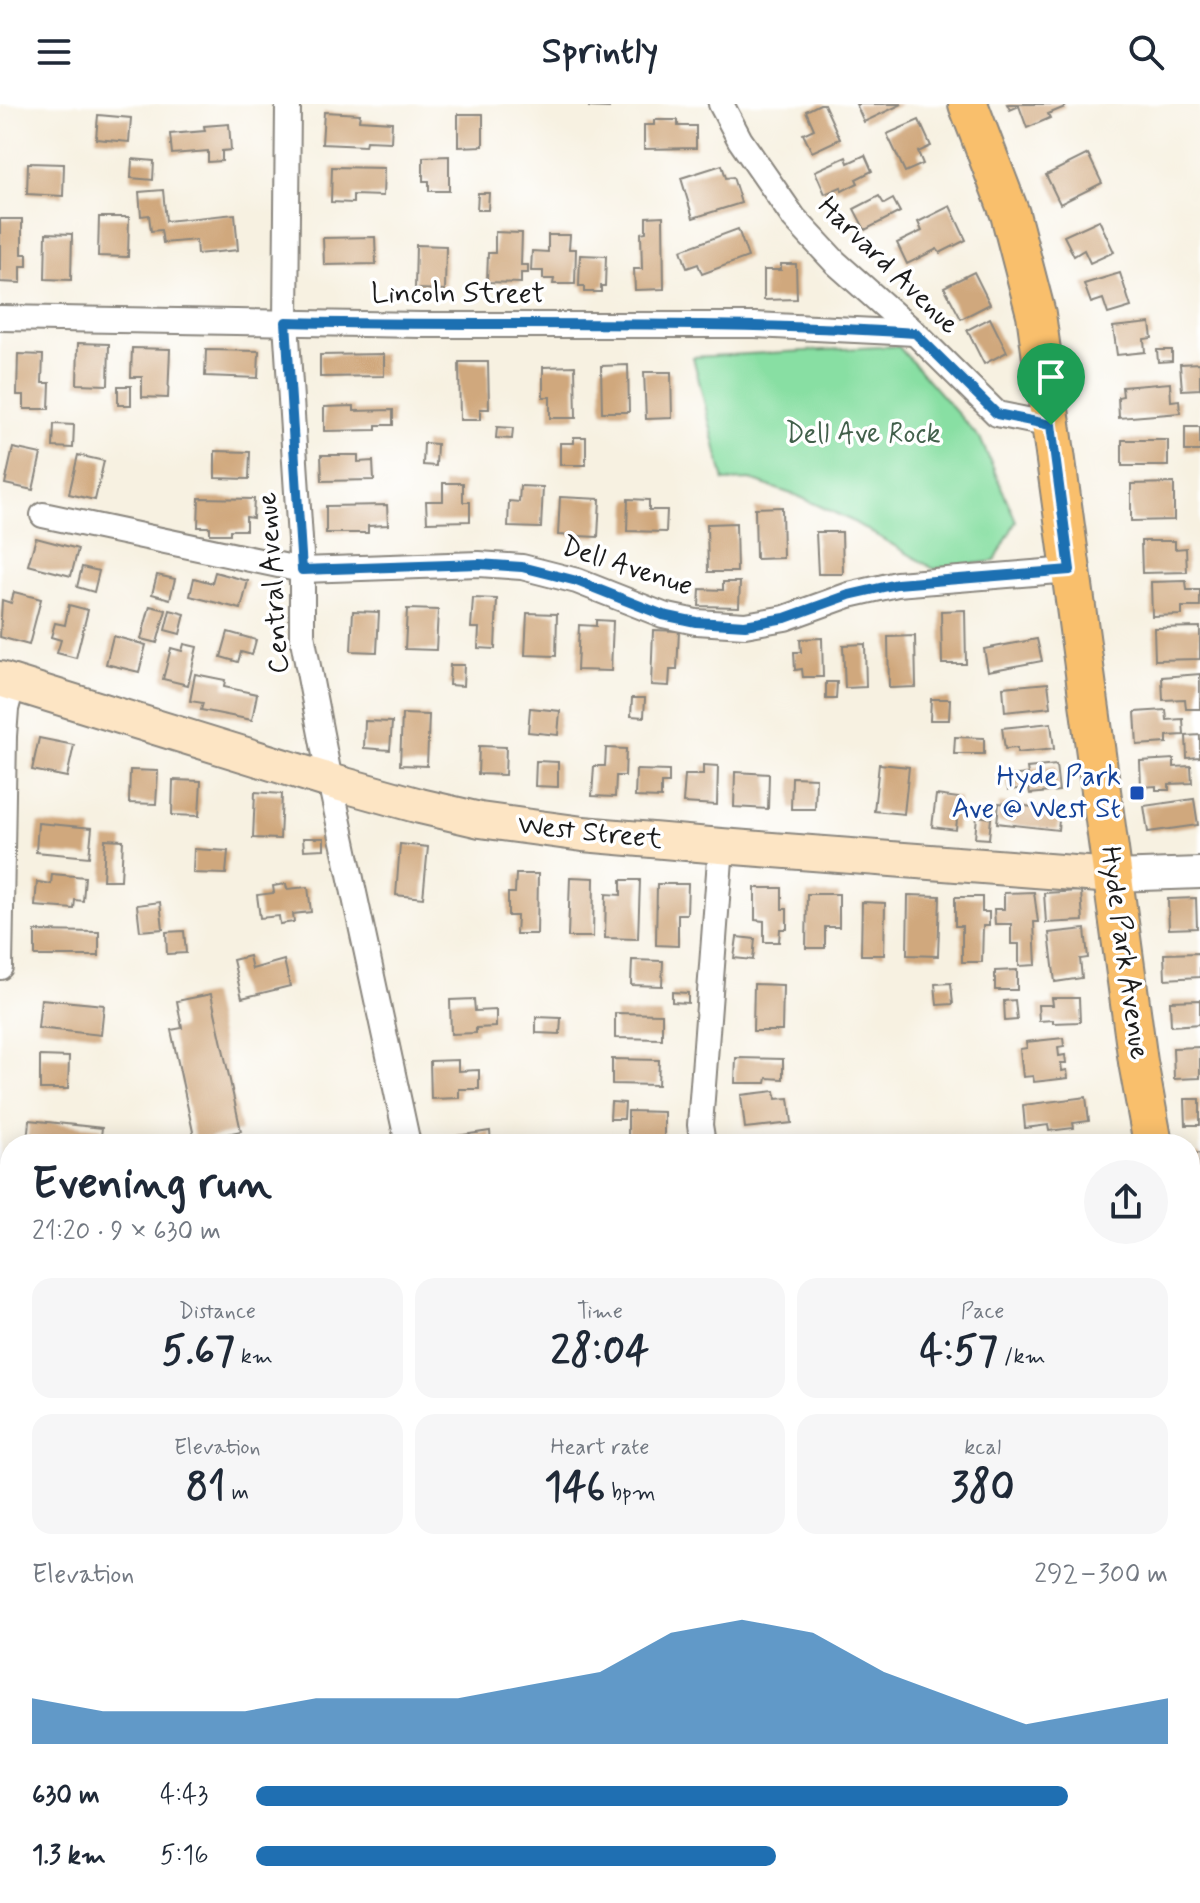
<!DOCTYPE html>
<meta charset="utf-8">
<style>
:root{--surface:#fff;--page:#f6f6f7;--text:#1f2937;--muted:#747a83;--accent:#1f6fb2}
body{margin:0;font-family:Mynerve,sans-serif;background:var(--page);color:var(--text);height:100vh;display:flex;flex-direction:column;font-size:30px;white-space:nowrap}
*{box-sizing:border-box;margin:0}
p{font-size:26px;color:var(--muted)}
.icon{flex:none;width:44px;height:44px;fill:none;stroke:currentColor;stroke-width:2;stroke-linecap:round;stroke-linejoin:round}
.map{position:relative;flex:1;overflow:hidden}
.panel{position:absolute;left:0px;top:1030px;width:1200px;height:770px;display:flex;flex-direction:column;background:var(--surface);border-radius:32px 32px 0 0;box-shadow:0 4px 20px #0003}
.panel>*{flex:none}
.pin{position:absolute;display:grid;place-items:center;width:68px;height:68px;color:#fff;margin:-82px -34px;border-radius:50% 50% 50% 0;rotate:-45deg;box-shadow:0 0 8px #0007}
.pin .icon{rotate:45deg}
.round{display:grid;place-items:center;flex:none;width:84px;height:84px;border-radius:42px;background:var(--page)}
.headline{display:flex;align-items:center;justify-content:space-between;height:136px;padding:0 32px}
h1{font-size:44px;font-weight:800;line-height:60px}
.figures{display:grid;grid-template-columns:repeat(3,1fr);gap:12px;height:136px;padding:8px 32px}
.figures div{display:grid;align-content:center;border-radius:20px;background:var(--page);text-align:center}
.figures b{font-size:40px;font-weight:800}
.figures small{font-size:22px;font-weight:400}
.figures p{font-size:22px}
.chart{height:224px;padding:16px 32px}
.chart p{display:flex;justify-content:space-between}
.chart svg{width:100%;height:144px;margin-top:8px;fill:var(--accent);opacity:.7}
ul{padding:0 32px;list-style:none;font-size:26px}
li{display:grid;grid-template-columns:128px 96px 1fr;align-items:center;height:60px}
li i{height:20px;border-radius:10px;background:var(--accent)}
header{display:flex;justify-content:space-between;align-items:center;height:104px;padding:0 32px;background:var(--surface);font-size:36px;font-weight:800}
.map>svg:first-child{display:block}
.green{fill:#88dfa3;stroke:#527e60;stroke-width:2}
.building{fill:#d0a87d}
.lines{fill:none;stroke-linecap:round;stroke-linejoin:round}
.minor-casing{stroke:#8a867e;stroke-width:28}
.tertiary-casing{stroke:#8a867e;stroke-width:34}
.secondary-casing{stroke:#8a867e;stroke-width:38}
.primary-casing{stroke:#8a867e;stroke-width:42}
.minor{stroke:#fff;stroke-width:24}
.tertiary{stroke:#fff;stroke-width:30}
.secondary{stroke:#fde5c4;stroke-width:34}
.primary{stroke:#f9bf6c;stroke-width:38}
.route-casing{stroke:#fff;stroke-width:16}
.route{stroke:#1f6fb2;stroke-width:10}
.transit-dot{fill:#1a4fb4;stroke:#fff;stroke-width:3}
.labels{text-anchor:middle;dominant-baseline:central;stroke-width:7;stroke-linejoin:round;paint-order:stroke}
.street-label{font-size:28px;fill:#1c1c1c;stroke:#fff}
.park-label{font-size:28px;fill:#42604b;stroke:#fff}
.transit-label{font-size:28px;fill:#164399;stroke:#fff;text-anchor:end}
</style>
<header><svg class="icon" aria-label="menu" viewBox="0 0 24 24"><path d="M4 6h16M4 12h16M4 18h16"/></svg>Sprintly<svg class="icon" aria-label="search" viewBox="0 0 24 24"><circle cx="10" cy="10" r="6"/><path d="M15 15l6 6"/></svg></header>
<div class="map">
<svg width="1200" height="1799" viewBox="0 0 1200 1799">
<rect width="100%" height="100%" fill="#fff"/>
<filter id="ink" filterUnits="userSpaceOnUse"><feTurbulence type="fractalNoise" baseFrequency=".0125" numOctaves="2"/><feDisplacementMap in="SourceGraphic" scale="16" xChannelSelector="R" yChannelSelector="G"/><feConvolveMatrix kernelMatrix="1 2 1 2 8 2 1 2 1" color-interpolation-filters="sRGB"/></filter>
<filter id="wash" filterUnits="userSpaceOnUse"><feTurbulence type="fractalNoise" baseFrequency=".006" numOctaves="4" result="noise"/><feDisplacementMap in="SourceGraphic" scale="32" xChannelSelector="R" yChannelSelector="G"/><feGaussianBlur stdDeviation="1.8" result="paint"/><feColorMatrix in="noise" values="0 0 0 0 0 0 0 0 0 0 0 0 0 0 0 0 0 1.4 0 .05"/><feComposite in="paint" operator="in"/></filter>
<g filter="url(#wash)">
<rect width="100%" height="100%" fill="#f7f1e1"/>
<path class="green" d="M898,242L981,336L1016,417L995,457L934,465L850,416L800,393L751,376L724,377L693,253Z"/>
<g id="blocks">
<g class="building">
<path d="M589,0H609V4L589,3Z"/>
<path d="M820,0H824L840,35L812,48L803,30L814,25L806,7Z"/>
<path d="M856,0H902L864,18Z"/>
<path d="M1007,0H1063L1065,3L1048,10L1050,14L1027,24L1019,2L1010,6Z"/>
<path d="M324,8L360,10L359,16L392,18L391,38L366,37L365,42L322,40Z"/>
<path d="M458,10H483V42L458,43Z"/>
<path d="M98,11L131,14L129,38L96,35Z"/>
<path d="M654,16H678V22H696V44L644,45V21H654Z"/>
<path d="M919,16L931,42L918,48L923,60L905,68L887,30Z"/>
<path d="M229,20L231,46L222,47V57L208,58V47L172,50L170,30L205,27L204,22Z"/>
<path d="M1088,50L1102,79L1060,100L1046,71Z"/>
<path d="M865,51L872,67L856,75L858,79L842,87L841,83L825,90L815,67L846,53L848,59Z"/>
<path d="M449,52V87H429V77H423V53Z"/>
<path d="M132,55L154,57L153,76L131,74Z"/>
<path d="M28,59L64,60L63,92L27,90Z"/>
<path d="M722,61L726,74L733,73L741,99L693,114L681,74Z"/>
<path d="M332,63L384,64L383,92L353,91V99L331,98Z"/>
<path d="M163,86L166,117L235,110L238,146L197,150L196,136L163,139L161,126L151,127L149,111L141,112L139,88Z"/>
<path d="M478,89H489L488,106H477Z"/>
<path d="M879,92L884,100L893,95L900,108L865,126L854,105Z"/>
<path d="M950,102L966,136L940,149L937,145L907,160L897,139L922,127L918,118Z"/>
<path d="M663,112L664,185L635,186L634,165H642L641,129L646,128V113Z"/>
<path d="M99,113H129L128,153L98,152Z"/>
<path d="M0,115H22V150H27V162H21V179L0,178Z"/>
<path d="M1099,116L1114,148L1090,159L1084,146L1074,152L1064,132Z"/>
<path d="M738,125L748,153L702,170L698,160L687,164L681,146Z"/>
<path d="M495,128L522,129L521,161H528V169H521V179L487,178L488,149H495Z"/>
<path d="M46,129L72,130L71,176L45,175Z"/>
<path d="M548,131H570L569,145H576L575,180H553L554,175H543V167H531L532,147L548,148Z"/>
<path d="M375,133L376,160L324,161L323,134Z"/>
<path d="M416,141L446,142L445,186L415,185Z"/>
<path d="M580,151L606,152L605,182H601V188H584V182H579Z"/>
<path d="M781,160H796L797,195L764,196V166H781Z"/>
<path d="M974,168L990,200L961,215L944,183Z"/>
<path d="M1120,169L1131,203L1108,210L1103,195L1091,199L1084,180Z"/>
<path d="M990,214L1007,248L984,260L967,226Z"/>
<path d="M1150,219L1152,234L1144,235L1145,248L1117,251L1113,223Z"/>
<path d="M78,239L109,240L108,281L77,280Z"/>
<path d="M132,244L170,245L168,294L142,293V273H131Z"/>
<path d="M206,246L259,247L258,274L205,272Z"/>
<path d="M1157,246H1172V257L1158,258Z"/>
<path d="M18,250L43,251L42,279H50L49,305H24V291H17Z"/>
<path d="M384,250V272L320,273V251Z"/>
<path d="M459,258H488L489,305H480V316H460Z"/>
<path d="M1200,259V285L1182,286L1180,260Z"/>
<path d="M628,261L629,308H602L601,262Z"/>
<path d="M575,262L576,314H550V293H543V263Z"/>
<path d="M644,268H671L672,314L646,315Z"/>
<path d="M1170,279L1171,297L1179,296L1180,309L1119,314L1118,293L1123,292L1122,283Z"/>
<rect x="118" y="282" width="13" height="19"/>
<path d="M354,302V307L393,306V321H376V326L324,327V303Z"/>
<path d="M54,320L74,321L73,344L53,343Z"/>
<path d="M497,323L513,324L512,335L496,334Z"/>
<rect x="1185" y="323" width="15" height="24"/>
<path d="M574,333H586V361H560V339H574Z"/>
<rect x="1122" y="336" width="46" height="26"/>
<path d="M424,339L437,340L436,362L423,361Z"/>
<path d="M13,344L41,350L33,386L5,380Z"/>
<path d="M215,347L250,348L249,375L215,374Z"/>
<path d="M78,351L104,357L95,396L69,390Z"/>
<path d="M321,351H358V358L373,357L374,376L322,377Z"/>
<path d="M443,379H463V398H470V417L427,418L426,397H443Z"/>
<path d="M1174,379V416L1131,417V380Z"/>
<path d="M520,382L543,383L541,424L508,423L509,397L519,398Z"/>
<path d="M560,393L600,395L598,433L558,431Z"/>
<path d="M199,394L254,395L253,414L246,413V426H230V430H210V423H198Z"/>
<path d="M628,395L649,396V406H667L666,428L627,427Z"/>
<path d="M387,401L388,421L368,422V429H326V402Z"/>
<path d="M782,403L783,454L756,455L755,404Z"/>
<path d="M736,419L737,468H708L707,420Z"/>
<path d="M816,428H842L843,470H818Z"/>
<path d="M36,434L78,445L71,472L28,461Z"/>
<path d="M1141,437H1175V445L1186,444L1187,468L1142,469Z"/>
<path d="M82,463L99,467L94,488L77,483Z"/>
<path d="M215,468L248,477L241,505L190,492L194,474L212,479Z"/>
<path d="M157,471L175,475L170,495L152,490Z"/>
<path d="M1186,477L1187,486H1200V503H1182V511L1152,512L1151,478Z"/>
<path d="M723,478H740L739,503L699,502L700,485L723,486Z"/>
<path d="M14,488L41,495L29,541L0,533L2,496L11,499Z"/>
<path d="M473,494L497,495L495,545L478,544L479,524H471Z"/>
<path d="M69,501L88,506L76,554L57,549L61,536L51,533L55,519L65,521Z"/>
<path d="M150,502L166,506L157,539L141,535Z"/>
<path d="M407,505L438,506L436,546L405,545Z"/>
<path d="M170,506L185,510L180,530L165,526Z"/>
<path d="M965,506L966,560H942L941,507Z"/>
<path d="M353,507L379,508L377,548L351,547Z"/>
<path d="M527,509L557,510L556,552L525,551Z"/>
<path d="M596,516L613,517L611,567L577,566L579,521L596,522Z"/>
<path d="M1200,523V555L1155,556L1154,524Z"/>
<path d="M653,526L679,527L677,566H670L669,582L651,581Z"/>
<path d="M228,528L256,536L252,551L241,548L238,558L221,553Z"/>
<path d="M113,532L146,541L139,568L106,560Z"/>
<path d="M915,532L916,583L889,584L888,533Z"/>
<path d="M822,534L823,573H803L802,565L795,566L794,548H801L800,535Z"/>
<path d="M1037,535L1042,557L988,567L984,545Z"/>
<path d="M184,540L197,543L188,581L163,575L171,544L182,547Z"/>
<path d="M865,540L866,583L845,584L843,541Z"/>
<path d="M450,561H464L463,582L449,581Z"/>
<path d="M195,570L225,576L224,583L257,590L252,616L201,606L203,599L190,597Z"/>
<path d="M1200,570V605H1186L1185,595L1163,596L1162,573Z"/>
<path d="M826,578H837L836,595H826Z"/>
<path d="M1048,579L1051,603L1005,608L1003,583Z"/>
<path d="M632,594H645L644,613L631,612Z"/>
<path d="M931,595H950L949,616H930Z"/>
<path d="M530,604L560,607L558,631L528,628Z"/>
<path d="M1166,606L1167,616L1183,615L1184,631L1167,632V639L1137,641L1135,608Z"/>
<path d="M402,610L429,611L427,662L400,661Z"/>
<path d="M365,617L392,618L390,646L364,644Z"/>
<path d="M1051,619L1054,645L1017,649V644L1005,645L1002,624Z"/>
<path d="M1200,631V653L1187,654L1186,632Z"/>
<path d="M955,633L984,634V650H954Z"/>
<path d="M39,634L74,641L67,673L32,666Z"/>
<path d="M479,642L506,643L505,671L478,670Z"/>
<path d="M606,644L626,645L625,672H616L615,693L592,692L594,662H605Z"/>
<path d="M1174,655V663L1191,662L1192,679L1169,680V686H1156V682L1141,683L1140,657Z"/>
<path d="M536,657L558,658V683L535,682Z"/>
<path d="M879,660L909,663L904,710L874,707Z"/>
<path d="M703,661L718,662L717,701L683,699L685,671H703Z"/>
<path d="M1056,661L1059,687L1030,690L1029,684L1008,686L1007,672L1028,670L1027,664Z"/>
<path d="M130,666L158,667L156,700L129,699Z"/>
<path d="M636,666L669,667V679H661V694L635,693Z"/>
<path d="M735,668L769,670L768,705L734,703Z"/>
<path d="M792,673L816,674L815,705H791Z"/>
<path d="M173,676L201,677L199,712L172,711Z"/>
<path d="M255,688L282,690L280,735L253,734Z"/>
<path d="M936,691L959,694L956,726L932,723Z"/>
<path d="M1194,695L1198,721L1148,728L1144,702Z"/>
<path d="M999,699L1060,706L1058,726L997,719Z"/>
<path d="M977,712L991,714L989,735L975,734Z"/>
<path d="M38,719L92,724L89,753L36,748Z"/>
<path d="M303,734H324V745L304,746Z"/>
<path d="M105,735L123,736L121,776H103Z"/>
<path d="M400,740L428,743L423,794L396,791Z"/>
<path d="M194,745L228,747L226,770L193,769Z"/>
<path d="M52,770L85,773L83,797L75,796L74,805L35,802L37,778L51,780Z"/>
<path d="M516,770H538L537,830H516L517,812H508V789H515Z"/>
<path d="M570,773L594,774L593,833H568Z"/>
<path d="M621,776H640L638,835L605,834L606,790L621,791Z"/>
<path d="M286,780L287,785L308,783L311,808L293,810L294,818L280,820L279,812L260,814L257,791L274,789L273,782Z"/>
<path d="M657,780H688L687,810H678V842L656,841Z"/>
<path d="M755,784H782V805H787V825H780L779,838H764V817L755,816Z"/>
<path d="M1081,787L1083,817L1046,819L1044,789Z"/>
<path d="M1034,788L1038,818H1034L1036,861L1019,862V840H1011V820H995L994,805H1004V789Z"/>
<path d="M807,790H839V823H825V844H806Z"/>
<path d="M908,791L940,792L938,852L907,851Z"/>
<path d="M955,793H982V808H989V822H983L982,858H962V822H955Z"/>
<path d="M1196,794L1197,824L1169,825L1168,795Z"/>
<path d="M160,798L163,825L140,827L137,801Z"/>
<path d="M862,798L885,799L884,851H861Z"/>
<path d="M1085,825L1088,854L1080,855L1082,874L1055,878L1049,829Z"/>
<path d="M35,827L99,828V852H35Z"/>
<path d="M184,827L186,849L167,850L166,828Z"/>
<path d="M737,833L755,835L753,856L734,854Z"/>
<path d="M1200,849V873L1165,875L1164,850Z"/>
<path d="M249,852L252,865L284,856L290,882L242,894L233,856Z"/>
<path d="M632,856L663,857L662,882L631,881Z"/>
<path d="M1017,866V886H995V867Z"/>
<path d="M951,879L953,900L937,901L935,880Z"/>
<path d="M754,880L783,881L782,927H753Z"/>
<path d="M672,888L688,889V899L672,898Z"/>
<path d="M211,890L241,1027L195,1037L171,926L182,924L177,897Z"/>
<path d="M1052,894H1079L1080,918L1053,919V916L1039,917L1038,901H1053Z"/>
<path d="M41,895L104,901L101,931L38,924Z"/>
<path d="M474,895L475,907L496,906V923L476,924V929L451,930L450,896Z"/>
<path d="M1015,896L1017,916L1005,917L1004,897Z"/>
<path d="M1200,896V920L1171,922L1170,897Z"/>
<path d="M615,909L662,910V935L615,934Z"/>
<path d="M536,913L561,914L560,930L536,929Z"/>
<path d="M1063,934L1064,942L1058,943L1059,952L1065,951L1066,959H1061L1062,967L1067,966L1068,974L1034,978L1033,972L1023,973L1020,945L1027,944L1026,938Z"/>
<path d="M1200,943V974L1174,975L1173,944Z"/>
<path d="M40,952L69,953L68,985H40Z"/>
<path d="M736,954L783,955V975L767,974L766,979H735Z"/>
<path d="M612,955L659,956L658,981L612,980Z"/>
<path d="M458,956V967L479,966V985H459V994L431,995L430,957Z"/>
<path d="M775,987L776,995L789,994L792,1019L745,1024L741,991Z"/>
<path d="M1086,993L1089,1017L1073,1019L1074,1024L1049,1027L1048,1021L1025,1024L1023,1001Z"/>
<path d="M1185,995H1200V1021H1186Z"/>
<path d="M611,998L625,999L624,1015H610Z"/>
<path d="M628,1007L664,1008V1034H628Z"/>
<path d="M29,1016L102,1024L100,1040H27Z"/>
<path d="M490,1027L491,1040H457L456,1032Z"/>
<path d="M1200,1049V1075L1190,1076V1050Z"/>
<path d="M0,1217L8,1220L0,1241Z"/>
<path d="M0,1247L8,1250L0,1271Z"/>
<path d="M1190,1324L1200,1343L1190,1348Z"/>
<path d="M1200,1364V1395L1190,1399V1368Z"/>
<path d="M1200,1446V1465L1195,1468L1190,1458V1451Z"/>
<path d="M0,1559L10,1566V1592L0,1608Z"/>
<path d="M1190,1622L1200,1637V1651L1190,1657Z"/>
<path d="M0,1717L10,1724V1737L0,1752Z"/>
<path d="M1200,1747V1773L1197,1775L1193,1767L1198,1765L1191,1752Z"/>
<path d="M23,1790H58L52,1799H36Z"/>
<path d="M66,1790H105L98,1799H60Z"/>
<path d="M287,1790H353L366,1799H300Z"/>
<path d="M386,1790H515L517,1799H392Z"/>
<path d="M588,1790H638L639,1798L590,1799Z"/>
<path d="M661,1790H689L693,1799H664Z"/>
<path d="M697,1790H725L701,1799Z"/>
<path d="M931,1790H965L969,1798L936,1799Z"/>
</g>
</g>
</g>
<g filter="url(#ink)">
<use href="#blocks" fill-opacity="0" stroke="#8a867e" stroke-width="2"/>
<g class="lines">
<g class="minor-casing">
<g id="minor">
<path d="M288,0L286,218L302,466V531L330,677L408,1040"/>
<path d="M721,0L740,36L794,114L835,158L915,229L997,310L1051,321"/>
<path d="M0,214L421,221H755L915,229"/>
<path d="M43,411L302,466L479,460L522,463L577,477L663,511L696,518L745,521L785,514L849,491L897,480L1070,466"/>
<path d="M0,863L4,632L6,605L13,579"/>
<path d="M703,1040L700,1021L721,742"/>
<path d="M0,1182L10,1186"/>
<path d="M1190,1707L1200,1701"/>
<path d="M560,1790L562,1799"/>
<path d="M1024,1799L1041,1790"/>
</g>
</g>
<g class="tertiary-casing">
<g id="tertiary">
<path d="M1113,772L1200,769"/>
<path d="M0,1664L10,1671"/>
<path d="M184,1790L197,1799"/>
</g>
</g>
<g class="secondary-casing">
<path id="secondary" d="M0,575L330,677L420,702L480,716L583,730L721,742L1113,772"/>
</g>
<g class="primary-casing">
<g id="primary">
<path d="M968,0L1010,110L1036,210L1138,958L1153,1040"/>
<path d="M1190,1183L1200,1208"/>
</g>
</g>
<use href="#minor" class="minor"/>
<use href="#tertiary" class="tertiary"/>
<use href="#secondary" class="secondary"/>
<use href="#primary" class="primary"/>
</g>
</g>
<g class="lines" filter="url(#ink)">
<g class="route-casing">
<path id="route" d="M286,218C496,223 706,215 915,229L997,310L1051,321L1070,466L897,480L849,491L785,514L745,521L696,518L663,511L577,477L522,463L479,460L302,466Z"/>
</g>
<use href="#route" class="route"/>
</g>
<rect class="transit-dot" x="1129" y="681" width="16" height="16" rx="4"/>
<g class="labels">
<g class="street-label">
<text transform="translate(888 162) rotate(44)">Harvard Avenue</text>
<text x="458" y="190">Lincoln Street</text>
<text transform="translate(627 463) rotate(18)">Dell Avenue</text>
<text transform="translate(274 479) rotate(-94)">Central Avenue</text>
<text transform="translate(590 729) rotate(6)">West Street</text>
<text transform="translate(1124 849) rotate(82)">Hyde Park Avenue</text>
</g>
<g class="park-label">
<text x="863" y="330">Dell Ave Rock</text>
</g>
<g class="transit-label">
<text x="1121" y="673">Hyde Park<tspan x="1121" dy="32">Ave @ West St</tspan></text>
</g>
</g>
</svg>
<div class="pin" style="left:1051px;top:321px;background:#1e9e55"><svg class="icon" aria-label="arrive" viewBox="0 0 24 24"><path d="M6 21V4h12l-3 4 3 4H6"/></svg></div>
<section class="panel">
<div class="headline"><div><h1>Evening run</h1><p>21:20 · 9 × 630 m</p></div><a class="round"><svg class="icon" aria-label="share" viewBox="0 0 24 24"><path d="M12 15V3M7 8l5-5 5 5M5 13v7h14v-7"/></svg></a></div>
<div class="figures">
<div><p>Distance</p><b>5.67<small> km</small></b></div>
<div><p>Time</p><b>28:04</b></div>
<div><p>Pace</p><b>4:57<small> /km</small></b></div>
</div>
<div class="figures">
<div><p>Elevation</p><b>81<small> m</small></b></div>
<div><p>Heart rate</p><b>146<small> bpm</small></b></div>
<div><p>kcal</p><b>380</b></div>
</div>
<div class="chart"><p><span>Elevation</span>292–300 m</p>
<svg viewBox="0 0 160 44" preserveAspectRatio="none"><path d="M0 44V30L10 34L20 34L30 34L40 30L50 30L60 30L70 26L80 22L90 10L100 6L110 10L120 22L130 30L140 38L150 34L160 30V44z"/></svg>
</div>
<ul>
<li><b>630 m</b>4:43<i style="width:89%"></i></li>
<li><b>1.3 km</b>5:16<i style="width:57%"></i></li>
</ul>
</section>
</div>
